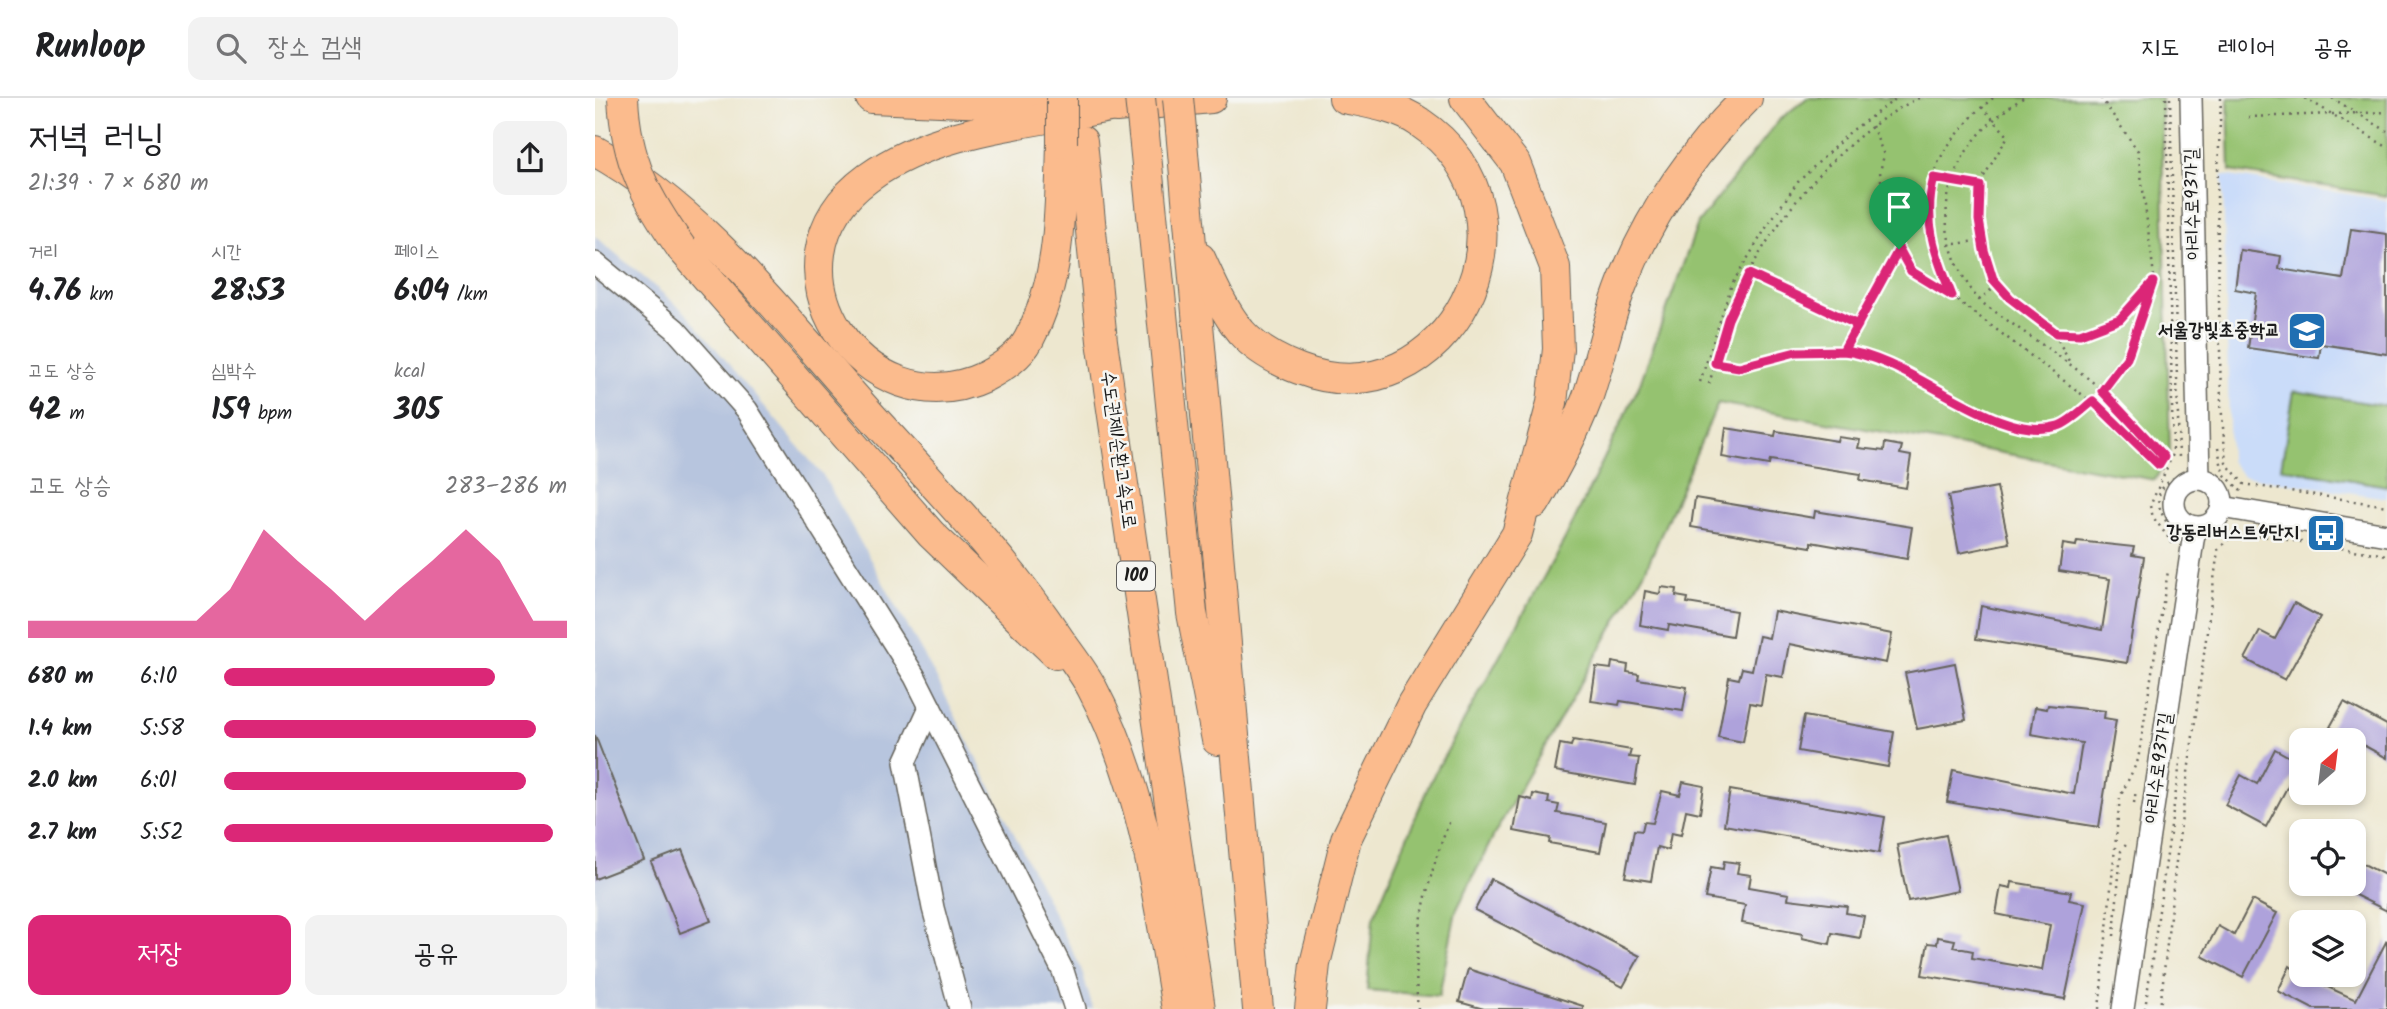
<!DOCTYPE html>
<html lang="ko">
<meta charset="utf-8">
<style>
:root{--surface:#fff;--page:#f2f2f2;--text:#202124;--muted:#757577;--line:#e0e0e0;--accent:#db2777}
body{margin:0;font-family:Kalam,"Poor Story",sans-serif;background:var(--page);color:var(--text);height:100vh;display:flex;flex-direction:column;font-size:26px;white-space:nowrap}
*{box-sizing:border-box;margin:0}
p{font-size:23px;color:var(--muted)}
.icon{flex:none;width:38px;height:38px;fill:none;stroke:currentColor;stroke-width:2;stroke-linecap:round;stroke-linejoin:round}
.map{position:relative;flex:1;overflow:hidden}
.details{display:flex;flex-direction:column;background:var(--surface);width:595px}
.details>*{flex:none}
.needle{width:46px;rotate:28deg}
.buttons{position:absolute;left:1694px;top:630px;display:grid;gap:14px}
.buttons a{display:grid;place-items:center;width:77px;height:77px;border-radius:14px;background:var(--surface);box-shadow:0 4px 10px #0003;font-size:35px}
.pin{position:absolute;display:grid;place-items:center;width:60px;height:60px;color:#fff;margin:-72px -30px;border-radius:50% 50% 50% 0;rotate:-45deg;box-shadow:0 0 7px #0007}
.pin .icon{rotate:45deg}
.round{display:grid;place-items:center;flex:none;width:74px;height:74px;border-radius:14px;background:var(--page)}
.summary{display:flex;align-items:center;justify-content:space-between;height:119px;padding:0 28px}
h1{font-size:38px;font-weight:600;line-height:52px}
.figures{display:grid;grid-template-columns:repeat(3,1fr);gap:10px;height:119px;padding:7px 28px}
.figures div{display:grid;align-content:center}
.figures b{font-size:30px;font-weight:600}
.figures small{font-size:19px;font-weight:400}
.figures p{font-size:19px}
.chart{height:196px;padding:14px 28px}
.chart p{display:flex;justify-content:space-between}
.chart svg{width:100%;height:126px;margin-top:7px;fill:var(--accent);opacity:.7}
.cta{display:flex;gap:14px;margin-top:auto;padding:14px 28px}
.cta a{flex:1;height:80px;border-radius:14px;background:var(--accent);color:#fff;font-size:28px;font-weight:600;line-height:80px;text-align:center}
.cta a+a{background:var(--page);color:var(--text)}
ul{padding:0 28px;list-style:none;font-size:23px}
li{display:grid;grid-template-columns:112px 84px 1fr;align-items:center;height:52px}
li i{height:18px;border-radius:9px;background:var(--accent)}
header{display:flex;align-items:center;gap:42px;box-sizing:border-box;height:98px;padding:0 35px;background:var(--surface);border-bottom:2px solid var(--line)}
header strong{font-size:33px}
nav{display:flex;gap:38px;margin-inline-start:auto;font-size:24px}
.search{width:490px;height:63px;background:var(--page);display:flex;align-items:center;gap:18px;box-sizing:border-box;padding:0 24px;border-radius:14px;color:var(--muted);font-size:26px}
main{display:flex;flex:1;min-height:0}
.map>svg:first-child{display:block}
.built{fill:#cadcf9}
.industrial{fill:#b7c5de}
.green{fill:#95c270;stroke:#586f46;stroke-width:2}
.building{fill:#aea2db}
.lines{fill:none;stroke-linecap:round;stroke-linejoin:round}
.minor-casing{stroke:#65635b;stroke-width:24}
.highway-casing{stroke:#65635b;stroke-width:32}
.path{stroke:#65635b;stroke-width:2.5;stroke-dasharray:2 5;stroke-linecap:butt}
.minor{stroke:#fff;stroke-width:21}
.highway{stroke:#fbbb8d;stroke-width:30}
.highway-bridge-casing{stroke:#65635b;stroke-width:32;stroke-linecap:butt}
.highway-bridge{stroke:#fbbb8d;stroke-width:30}
.route-casing{stroke:#fff;stroke-width:14}
.route{stroke:#db2777;stroke-width:9}
.labels{text-anchor:middle;dominant-baseline:central;stroke-width:5;stroke-linejoin:round;paint-order:stroke}
.shield{fill:#f6f6f2;stroke:#5d5d5c;stroke-width:2}
.shield-label{font-size:18px;font-weight:bold;fill:#1c1c1c}
.street-label{font-size:19px;fill:#1c1c1c;stroke:#f6f6f2}
.poi-label{font-size:19px;font-weight:bold;fill:#1c1c1c;stroke:#f6f6f2;text-anchor:end}
</style>
<header>
<strong>Runloop</strong>
<div class="search"><svg class="icon" aria-label="search" viewBox="0 0 24 24"><circle cx="10" cy="10" r="6"/><path d="M15 15l6 6"/></svg>장소 검색</div>
<nav><a>지도</a><a>레이어</a><a>공유</a></nav>
</header>
<main>
<section class="details">
<div class="summary"><div><h1>저녁 러닝</h1><p>21:39 · 7 × 680 m</p></div><a class="round"><svg class="icon" aria-label="share" viewBox="0 0 24 24"><path d="M12 15V3M7 8l5-5 5 5M5 13v7h14v-7"/></svg></a></div>
<div class="figures">
<div><p>거리</p><b>4.76<small> km</small></b></div>
<div><p>시간</p><b>28:53</b></div>
<div><p>페이스</p><b>6:04<small> /km</small></b></div>
</div>
<div class="figures">
<div><p>고도 상승</p><b>42<small> m</small></b></div>
<div><p>심박수</p><b>159<small> bpm</small></b></div>
<div><p>kcal</p><b>305</b></div>
</div>
<div class="chart"><p><span>고도 상승</span>283–286 m</p>
<svg viewBox="0 0 160 44" preserveAspectRatio="none"><path d="M0 44V38L10 38L20 38L30 38L40 38L50 38L60 27L70 6L80 17L90 27L100 38L110 27L120 17L130 6L140 17L150 38L160 38V44z"/></svg>
</div>
<ul>
<li><b>680 m</b>6:10<i style="width:79%"></i></li>
<li><b>1.4 km</b>5:58<i style="width:91%"></i></li>
<li><b>2.0 km</b>6:01<i style="width:88%"></i></li>
<li><b>2.7 km</b>5:52<i style="width:96%"></i></li>
</ul>
<div class="cta"><a>저장</a><a>공유</a></div>
</section>
<div class="map">
<svg width="1792" height="911" viewBox="0 0 1792 911">
<rect width="100%" height="100%" fill="#f6f6f2"/>
<filter id="ink" filterUnits="userSpaceOnUse"><feTurbulence type="fractalNoise" baseFrequency=".0143" numOctaves="2"/><feDisplacementMap in="SourceGraphic" scale="14" xChannelSelector="R" yChannelSelector="G"/><feConvolveMatrix kernelMatrix="1 2 1 2 8 2 1 2 1" color-interpolation-filters="sRGB"/></filter>
<filter id="wash" filterUnits="userSpaceOnUse"><feTurbulence type="fractalNoise" baseFrequency=".00686" numOctaves="4" result="noise"/><feDisplacementMap in="SourceGraphic" scale="28" xChannelSelector="R" yChannelSelector="G"/><feGaussianBlur stdDeviation="1.57" result="paint"/><feColorMatrix in="noise" values="0 0 0 0 0 0 0 0 0 0 0 0 0 0 0 0 0 1.4 0 .05"/><feComposite in="paint" operator="in"/></filter>
<g filter="url(#wash)">
<rect width="100%" height="100%" fill="#ede7cf"/>
<path class="built" d="M1628,77L1792,102V400L1648,378L1635,363Z"/>
<path class="industrial" d="M0,138L91,215L229,379L341,579L486,870L498,911H0Z"/>
<g class="green">
<path d="M1212,0H1566L1575,356L1560,382L1123,305L1051,471L899,737L861,813L844,898L772,892L778,820L836,682L972,437L1044,288L1103,125L1185,21Z"/>
<path d="M1633,0H1792V98L1635,73Z"/>
<path d="M1699,293L1792,308V388L1686,370Z"/>
</g>
<g id="blocks">
<g class="building">
<path d="M1756,131L1792,136V256L1726,246L1724,260L1653,250L1661,195L1640,191L1645,152L1686,158L1684,171L1748,181Z"/>
<path d="M1131,330L1180,338L1181,333L1242,343L1243,339L1265,342L1263,350L1289,353L1290,345L1307,348L1305,356L1316,358L1311,390L1265,382L1266,376L1175,362L1174,367L1127,359Z"/>
<path d="M1402,389L1414,445L1364,455L1353,398Z"/>
<path d="M1100,400L1219,420L1220,413L1317,429L1312,461L1216,444V449L1096,429Z"/>
<path d="M1482,443L1539,449L1537,457L1549,459L1532,565L1381,541L1386,508L1507,532L1515,481L1464,473L1468,446L1481,448Z"/>
<path d="M1066,489L1082,491L1081,498L1093,500L1092,505L1141,513L1137,538L1074,527L1073,532L1045,527L1050,493L1065,496Z"/>
<path d="M1699,505L1725,519L1690,582L1650,561L1665,533L1680,541Z"/>
<path d="M1179,513L1297,536L1291,565L1194,546L1188,579L1171,576L1166,607L1155,605L1148,644L1123,639L1134,579L1144,581L1147,570L1157,572L1164,538L1174,540Z"/>
<path d="M1017,564L1033,567L1032,574L1044,576L1043,581L1092,589L1088,613L1025,603L1024,607L996,603L1001,569L1016,571Z"/>
<path d="M1360,565L1371,622L1322,631L1310,575Z"/>
<path d="M1749,604L1792,627V660L1735,629Z"/>
<path d="M1453,607L1510,613L1509,620L1521,622L1504,729L1352,704L1358,672L1479,696L1487,645L1436,636L1440,609L1452,611Z"/>
<path d="M1209,618L1299,634L1293,669L1203,653Z"/>
<path d="M0,637L49,762L0,781Z"/>
<path d="M978,642L1036,652L1034,659L1044,660L1040,687L960,673L965,646L976,648Z"/>
<path d="M1680,651L1705,665L1671,729L1630,707L1646,677L1662,686Z"/>
<path d="M1088,684L1109,688L1105,715L1091,712L1086,737L1076,735L1073,752L1062,749L1056,783L1030,779L1039,732L1047,733L1049,724L1058,725L1067,693L1085,697Z"/>
<path d="M1135,692L1290,719L1284,755L1129,727Z"/>
<path d="M938,696L954,699L953,705L964,707L962,715L1011,724L1005,754L954,745L955,740L919,733L925,699L937,702Z"/>
<path d="M1351,737L1363,793L1313,803L1302,747Z"/>
<path d="M87,752L116,823L85,835L56,764Z"/>
<path d="M1759,761L1792,778V813L1738,786H1759Z"/>
<path d="M1129,763L1144,765L1142,775L1156,777L1154,789L1194,796L1193,801L1252,808L1251,815L1269,818L1265,840L1237,835L1235,846L1207,840L1208,836L1147,825L1150,807L1110,800L1116,769L1128,771Z"/>
<path d="M896,781L1045,858L1028,889L880,812Z"/>
<path d="M1417,784L1476,794L1474,802L1490,805L1470,901L1327,877L1333,845L1342,846L1343,839L1360,842L1358,849L1378,853L1377,860L1447,872L1455,827L1401,816L1406,788L1416,790Z"/>
<path d="M1657,802L1682,815L1648,879L1607,858L1623,828L1639,837Z"/>
<path d="M1792,842V911H1718L1683,893L1695,868L1706,877L1761,902Z"/>
<path d="M873,871L988,908V911H889L864,904Z"/>
</g>
</g>
</g>
<g filter="url(#ink)">
<use href="#blocks" fill-opacity="0" stroke="#65635b" stroke-width="2"/>
<g class="lines">
<g class="minor-casing">
<g id="minor">
<path d="M1596,0L1604,381"/>
<path d="M0,165L80,231L152,312L320,579L468,873L480,911"/>
<circle cx="1603" cy="405" r="24"/>
<path d="M1627,409L1792,437"/>
<path d="M335,609L310,664L338,810L365,911"/>
<path d="M1528,911L1600,429"/>
</g>
</g>
<g class="highway-casing">
<g id="highway">
<path d="M276,0L460,8"/>
<path d="M521,9L616,0"/>
<path d="M586,32L663,911"/>
<path d="M549,37L597,515L622,642"/>
<path d="M487,43L507,243L605,911"/>
<path d="M467,45C465,112 466,180 434,241C425,258 408,269 391,278C270,336 156,165 273,80C340,31 434,25 514,9"/>
<path d="M0,53C109,113 189,221 271,312C338,386 409,458 464,541C475,557 488,573 497,590C549,688 564,804 582,911"/>
<path d="M87,151L336,436L461,556"/>
<path d="M605,160C617,186 628,212 646,234C661,251 683,263 704,271C851,328 961,116 824,24C803,9 773,5 749,0"/>
<path d="M940,405C960,371 978,338 992,301C1006,261 1013,218 1030,179C1058,111 1100,51 1152,0"/>
<path d="M715,911L720,866L751,741L817,606L922,436L957,305L963,251L960,169L920,65L870,0"/>
</g>
</g>
<g class="path">
<path d="M1398,0L1381,14L1351,50L1343,65L1334,97L1333,132L1357,198L1514,317L1569,373"/>
<path d="M1428,0C1354,46 1325,122 1380,197C1386,206 1400,213 1409,220C1438,241 1468,260 1495,282C1523,305 1545,333 1569,359L1564,367"/>
<path d="M1571,0L1578,356L1555,408L1558,419L1578,446"/>
<path d="M1575,0L1584,360"/>
<path d="M1626,0L1622,97L1626,305L1631,365L1649,386L1792,408"/>
<path d="M1710,0L1792,49"/>
<path d="M1737,0L1792,33"/>
<path d="M1387,9L1413,38L1385,85L1384,122L1389,152L1398,182L1415,199L1461,235L1485,236L1525,221L1556,185"/>
<path d="M1653,19L1792,14"/>
<path d="M1277,28L1289,57L1285,74L1289,105L1304,151L1316,173L1355,197"/>
<path d="M1339,81L1385,88"/>
<path d="M1353,147L1387,142"/>
<path d="M1154,176L1263,227"/>
<path d="M1384,202L1403,186"/>
<path d="M1460,236L1476,267"/>
<path d="M1249,253L1304,151"/>
<path d="M1120,265L1144,269L1201,255L1226,252L1273,256L1374,309L1433,328H1464L1514,288L1532,260L1559,178L1543,53L1506,0"/>
<path d="M1105,284L1137,186L1174,125L1203,84L1255,34L1302,0"/>
<path d="M1114,286C1124,252 1133,217 1149,184C1183,115 1253,33 1324,0"/>
<path d="M1623,350L1628,375L1647,394"/>
<path d="M1579,435C1562,411 1553,394 1584,377"/>
<path d="M1619,438L1630,429"/>
<path d="M1539,705L1541,692"/>
<path d="M1519,838L1526,753L1534,743"/>
<path d="M823,911C816,847 832,778 856,720"/>
<path d="M1504,911L1525,699L1543,662L1573,473"/>
<path d="M1550,911L1586,658"/>
<path d="M1565,911L1580,771L1623,452L1640,434L1792,457"/>
</g>
<use href="#minor" class="minor"/>
<use href="#highway" class="highway"/>
<g class="highway-bridge-casing">
<g id="highway-bridge">
<path d="M28,0C31,64 51,100 87,151"/>
<path d="M467,0V45"/>
<path d="M545,0L549,37"/>
<path d="M583,0L586,32"/>
</g>
</g>
<use href="#highway-bridge" class="highway-bridge"/>
</g>
</g>
<g class="lines" filter="url(#ink)">
<g class="route-casing">
<path id="route" d="M1304,151L1248,253L1201,254L1144,269L1120,265L1133,221L1154,176L1263,227L1248,253C1315,258 1399,347 1463,328C1474,325 1488,311 1498,303L1564,367L1569,359L1507,293L1532,260L1558,184L1525,221L1485,236L1461,235L1415,200L1398,181L1389,152L1384,122L1385,88L1339,80C1327,124 1341,158 1357,198L1316,173L1304,151"/>
</g>
<use href="#route" class="route"/>
</g>
<defs>
<g id="school-square" transform="scale(2.0125)"><rect x="-9" y="-9" width="18" height="18" rx="4" fill="#1f6fb2" stroke="#f6f6f2"/><path d="M0-5L7-2L0 1L-7-2ZM-4 1L0 2.5L4 1V4Q0 6-4 4Z" fill="#fff"/></g>
<g id="bus-square" transform="scale(2.0125)"><rect x="-9" y="-9" width="18" height="18" rx="4" fill="#1f6fb2" stroke="#f6f6f2"/><path d="M-5-6H5V4H4V6H2V4H-2V6H-4V4H-5ZM-3.5-4V0h7V-4ZM-3.5 1.2v1.5H-2V1.2ZM2 1.2v1.5H3.5V1.2Z" fill="#fff"/></g>
</defs>
<g fill-rule="evenodd">
<use href="#school-square" x="1712" y="233"/>
<use href="#bus-square" x="1731" y="435"/>
</g>
<g class="labels">
<rect class="shield" x="522" y="463.5" width="38" height="29" rx="5"/>
<g class="shield-label">
<text x="541" y="478">100</text>
</g>
<g class="street-label">
<text transform="translate(1598 106) rotate(-91)">아리수로93가길</text>
<text transform="translate(523 352) rotate(82)">수도권제1순환고속도로</text>
<text transform="translate(1564 670) rotate(-82)">아리수로93가길</text>
</g>
<g class="poi-label">
<text x="1685" y="233">서울강빛초중학교</text>
<text x="1704" y="435">강동리버스트4단지</text>
</g>
</g>
</svg>
<div class="buttons">
<a><svg class="needle" viewBox="-14 -14 28 28"><path d="M0-13l5 13h-10z" fill="#e53935"/><path d="M0 13l5-13h-10z" fill="#757577"/></svg></a>
<a><svg class="icon" aria-label="locate" viewBox="0 0 24 24"><circle cx="12" cy="12" r="6"/><path d="M12 2v4M12 18v4M2 12h4M18 12h4"/></svg></a>
<a><svg class="icon" aria-label="layers" viewBox="0 0 24 24"><path d="M12 4l9 5-9 5-9-5zM3 14l9 5 9-5"/></svg></a>
</div>
<div class="pin" style="left:1304px;top:151px;background:#1e9e55"><svg class="icon" aria-label="arrive" viewBox="0 0 24 24"><path d="M6 21V4h12l-3 4 3 4H6"/></svg></div>
</div>
</main>
